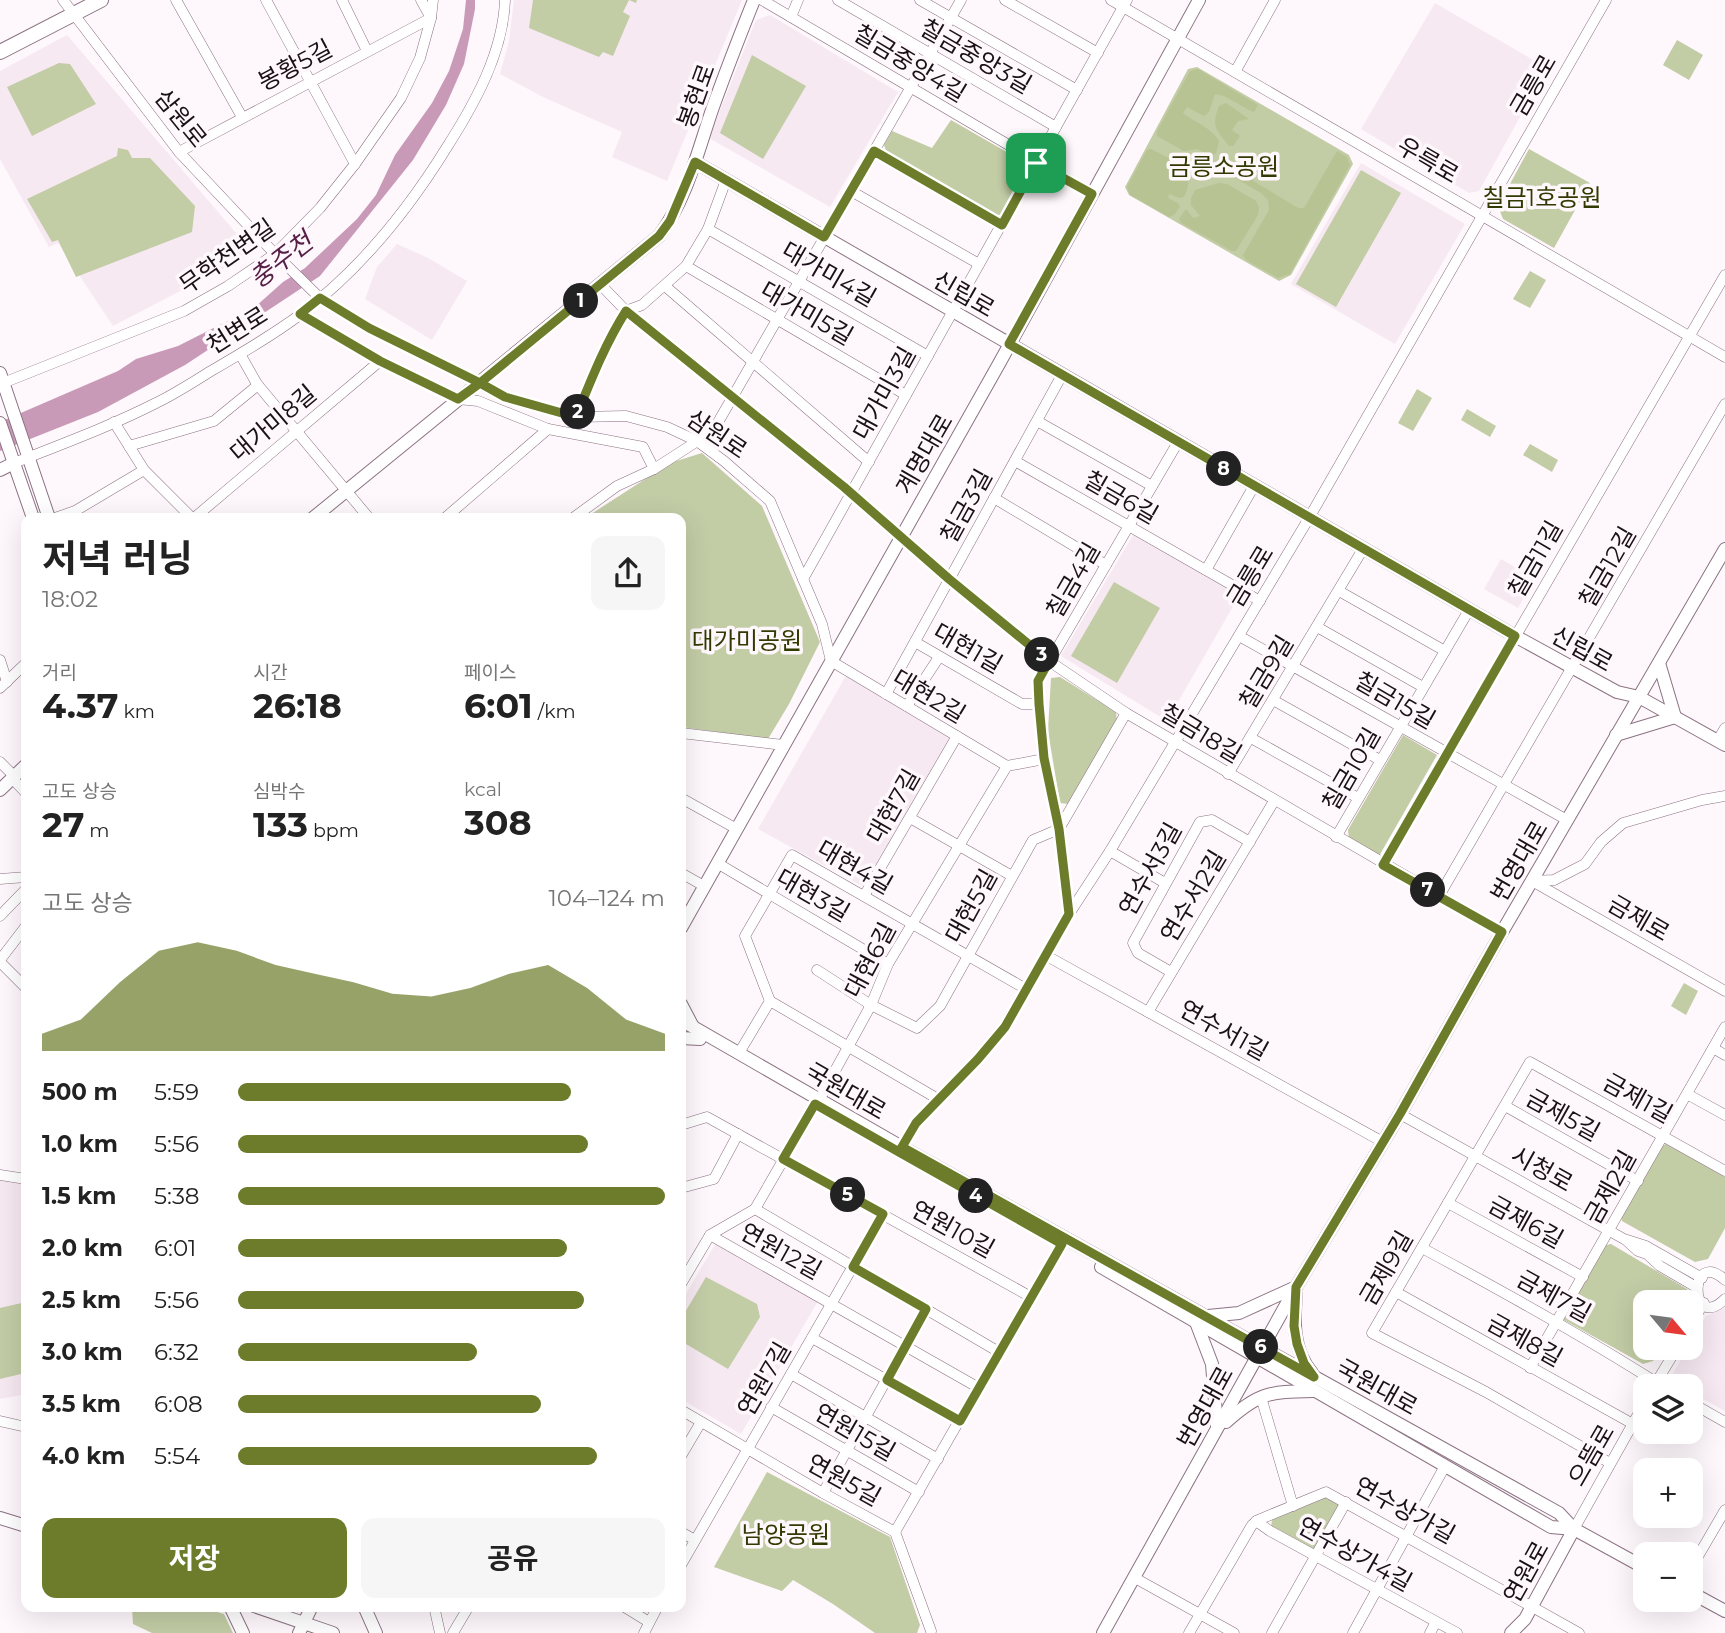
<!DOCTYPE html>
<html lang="ko">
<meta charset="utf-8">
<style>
:root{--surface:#fff;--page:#f6f6f6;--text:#222;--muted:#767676;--accent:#6c7c2a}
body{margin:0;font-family:Montserrat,"Noto Sans KR",sans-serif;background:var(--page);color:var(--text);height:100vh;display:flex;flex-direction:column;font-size:26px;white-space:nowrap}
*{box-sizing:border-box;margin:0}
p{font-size:23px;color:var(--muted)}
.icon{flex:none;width:38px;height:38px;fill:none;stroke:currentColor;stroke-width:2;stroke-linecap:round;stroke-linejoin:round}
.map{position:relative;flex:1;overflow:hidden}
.details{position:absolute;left:21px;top:513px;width:665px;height:1099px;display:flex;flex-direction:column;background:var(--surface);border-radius:14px;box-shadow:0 7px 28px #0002}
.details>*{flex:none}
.needle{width:46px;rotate:119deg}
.fabs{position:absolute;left:1633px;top:1290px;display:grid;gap:14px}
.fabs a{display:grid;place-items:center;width:70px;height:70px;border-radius:14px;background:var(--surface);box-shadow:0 7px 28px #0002;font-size:35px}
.pin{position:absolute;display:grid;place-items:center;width:60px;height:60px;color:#fff;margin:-30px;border-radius:14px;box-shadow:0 4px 10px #0006}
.km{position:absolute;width:35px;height:35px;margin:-18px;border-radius:50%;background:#222;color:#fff;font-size:19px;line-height:35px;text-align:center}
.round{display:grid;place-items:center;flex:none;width:74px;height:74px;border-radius:14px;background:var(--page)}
.overview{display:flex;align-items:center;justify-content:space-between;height:119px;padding:0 21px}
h1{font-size:38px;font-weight:700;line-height:52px}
.figures{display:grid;grid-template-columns:repeat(3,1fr);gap:10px;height:119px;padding:7px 21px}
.figures div{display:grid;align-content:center}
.figures b{font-size:35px;font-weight:700}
.figures small{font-size:19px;font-weight:400}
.figures p{font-size:19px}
.chart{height:196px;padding:14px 21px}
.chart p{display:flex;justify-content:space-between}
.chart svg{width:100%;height:126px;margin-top:7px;fill:var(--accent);opacity:.7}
.action{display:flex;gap:14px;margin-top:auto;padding:14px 21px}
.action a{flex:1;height:80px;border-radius:14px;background:var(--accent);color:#fff;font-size:28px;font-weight:700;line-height:80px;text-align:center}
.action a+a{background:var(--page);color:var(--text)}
ul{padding:0 21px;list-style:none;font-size:23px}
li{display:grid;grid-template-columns:112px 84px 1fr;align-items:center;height:52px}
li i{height:18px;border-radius:9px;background:var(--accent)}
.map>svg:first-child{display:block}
.built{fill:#f7e9f2}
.green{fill:#c2cca5}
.forest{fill:#b7c393}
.water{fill:#c89ab7}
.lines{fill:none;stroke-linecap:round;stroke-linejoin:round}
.minor-casing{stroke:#8c7283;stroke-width:11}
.tertiary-casing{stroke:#8c7283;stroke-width:14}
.secondary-casing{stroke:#8c7283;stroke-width:16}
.minor{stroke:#fff;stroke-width:10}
.tertiary{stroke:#fff;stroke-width:12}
.secondary{stroke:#fff;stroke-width:14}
.route-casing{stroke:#fff;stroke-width:14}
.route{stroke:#6c7c2a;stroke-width:9}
.labels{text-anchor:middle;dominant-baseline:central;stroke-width:7;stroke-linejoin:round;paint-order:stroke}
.street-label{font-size:24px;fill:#1a1017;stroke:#fef7fb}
.park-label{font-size:24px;fill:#313a00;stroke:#fef7fb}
.water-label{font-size:26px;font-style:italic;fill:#551e46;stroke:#fef7fb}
</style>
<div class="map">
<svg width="1725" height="1633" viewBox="0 0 1725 1633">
<rect width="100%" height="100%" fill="#fef7fb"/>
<g class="built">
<path d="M514,0H742L667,181L612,157L622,132L543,97L500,74L509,41Z"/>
<path d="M1435,3L1547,68L1479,191L1469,193L1361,129Z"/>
<path d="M770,15L898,92L830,207L709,138L756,20Z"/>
<path d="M67,35L253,253L113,326L58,243L49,247L0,159V71Z"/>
<path d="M1361,163L1465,224L1395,344L1291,284Z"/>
<path d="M397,244L428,258L467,281L432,340L365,299L377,267Z"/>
<path d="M1135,532L1239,596L1167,721L1061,656Z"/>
<path d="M1501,559L1535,579L1518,608L1484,589Z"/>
<path d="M847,674L954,737L866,888L758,829Z"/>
<path d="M0,1175L26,1179V1394L0,1399Z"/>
<path d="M716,1243L818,1301L741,1434L681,1399V1302Z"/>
<path d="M1725,1308V1411L1691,1392L1690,1386L1676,1384L1672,1375L1688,1348H1690L1691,1343L1706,1316Z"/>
</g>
<g class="green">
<path d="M533,0H637L636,3L629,0L623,12L630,16L613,56L603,52L599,57L529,28Z"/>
<path d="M1677,40L1703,55L1689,80L1663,65Z"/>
<path d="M752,55L806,86L763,159L720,133Z"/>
<path d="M59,63L70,64L96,104L32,136L7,87Z"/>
<path d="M1197,67L1349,155L1353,164L1291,275L1279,281L1129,195L1125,187L1188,69Z"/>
<path d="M951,120L1031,166L1000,220L888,156L884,145L892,131L932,148Z"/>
<path d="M118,148L128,150L132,158H150L195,206L192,232L76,277L58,240L52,242L27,199L117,156Z"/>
<path d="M1529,149L1590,183L1554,248L1503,219L1498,206Z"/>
<path d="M1361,170L1401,193L1336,307L1296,284Z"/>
<path d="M1530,271L1546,280L1530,308L1513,299Z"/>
<path d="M1417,389L1432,398L1413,431L1398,423Z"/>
<path d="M1467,409L1496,426L1490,437L1461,420Z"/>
<path d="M1530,444L1558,460L1552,472L1523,455Z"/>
<path d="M702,453L762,506L820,642L789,704L768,739L681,727V518H585L670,463Z"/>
<path d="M1114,582L1160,608L1117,683L1071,656Z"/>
<path d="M1060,677L1116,712L1117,722L1068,804L1060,803L1048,731L1051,678Z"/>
<path d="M1403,735L1437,755L1379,856L1349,839L1348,830Z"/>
<path d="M1684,983L1698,991L1686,1015L1671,1006Z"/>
<path d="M1666,1144L1725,1177V1228L1708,1259L1695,1262L1622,1221L1621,1217L1660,1147Z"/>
<path d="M1611,1244L1687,1289L1689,1302H1645V1348H1661L1653,1361L1643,1364L1564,1320V1315L1602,1246Z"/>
<path d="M706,1277L757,1304L760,1317L728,1369L681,1341V1319Z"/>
<path d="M26,1302V1375L25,1373L0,1379V1308Z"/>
<path d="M767,1472L890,1537L920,1625L917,1633H875L833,1604L793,1580L782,1591L714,1567Z"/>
<path d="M1327,1495L1342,1503L1314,1553L1271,1529L1272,1518Z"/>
<path d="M132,1607H201L224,1614L233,1633H152L133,1624Z"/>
</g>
<g class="forest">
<path d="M1198,69L1258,105L1254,112L1251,111L1224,96L1215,94L1209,112L1204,116L1187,107L1183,113C1195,123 1211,127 1219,141L1216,153L1212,156L1197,149L1184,151L1157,136V131L1190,71Z"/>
<path d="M1226,103L1249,119L1238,121L1232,130L1240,136L1233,146H1229C1216,129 1211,127 1219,106Z"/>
<path d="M1151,149C1171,160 1199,169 1184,197L1180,198L1169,194L1168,198L1178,203L1180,207L1174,215L1169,217L1130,195L1127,187L1147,150Z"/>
<path d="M1337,151L1347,157L1350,165L1290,274L1278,278L1246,260L1243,255L1269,210L1268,200L1261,193L1232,176L1230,171L1232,168L1298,208H1304Z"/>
<path d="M1219,183L1227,184L1256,201L1259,208L1258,215L1236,251H1232L1181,223L1179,219L1186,209L1193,218L1200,216L1191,205V198L1195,190Z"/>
</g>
<path class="water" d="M466,0H475V9L464,64L446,105L413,160L320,276L185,365L98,412L0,451V422L118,371L136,359L178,346L255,307L283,282L305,268L357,219L376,195L395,155L432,103L449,71L463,29Z"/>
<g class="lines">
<g class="minor-casing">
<g id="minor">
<path d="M63,0L179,152L275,254L320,298L369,328L505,397L576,417L626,416L667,427L697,441L724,461L770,501L822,624L831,661L1007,766"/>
<path d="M176,0L242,117"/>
<path d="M266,0L355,164"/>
<path d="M342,0L367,51"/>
<path d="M762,0L1092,194"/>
<path d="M838,0L1056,127"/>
<path d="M920,0L1077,90"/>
<path d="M1005,0L1098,53"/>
<path d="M1111,0L1725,357"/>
<path d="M791,17L798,0"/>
<path d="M1235,72L1275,0"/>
<path d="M874,151L1001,225"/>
<path d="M179,152L431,18L421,0"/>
<path d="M851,191L979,264"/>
<path d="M708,229L928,356"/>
<path d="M686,266L906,395"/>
<path d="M601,285L626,311L844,487L949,579L1049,661L1126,713L1502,932"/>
<path d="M665,286L869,462"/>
<path d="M300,314L380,361L458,399L478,401L548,429L643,447L654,469"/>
<path d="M240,354L257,384L369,518"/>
<path d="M3,383L184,311L228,286L275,254L320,208L355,164L401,98L420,58L431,18L433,0"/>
<path d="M576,417L593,374L615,328L626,311L642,305L686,266L708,229L726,180"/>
<path d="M1037,421L1152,486"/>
<path d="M114,422L144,470L192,518"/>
<path d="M129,446L214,421L258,385"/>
<path d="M1015,461L1260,601"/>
<path d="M14,463C62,444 111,426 156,403C175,394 193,382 211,371C242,353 273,335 301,314C361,269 408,210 447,147C475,103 503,53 505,0"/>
<path d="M994,498L1106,565"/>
<path d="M55,518L75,511L144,470"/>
<path d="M194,518L380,361"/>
<path d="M445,518L548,429"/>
<path d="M573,518L617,486L654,469L713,431L961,0"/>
<path d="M1206,570L1254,486"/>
<path d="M803,579L1127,0"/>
<path d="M1339,591L1445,651"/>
<path d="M1317,627L1423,687"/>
<path d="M1239,636L1567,820"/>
<path d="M915,642L1022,704H1039"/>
<path d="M0,660L7,682"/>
<path d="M0,688L26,663"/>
<path d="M886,694L1062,375"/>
<path d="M1273,700L1380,760"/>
<path d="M907,706L939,657"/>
<path d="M681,733L783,745"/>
<path d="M1251,738L1358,798"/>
<path d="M1718,740L1725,728"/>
<path d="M0,762L14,776"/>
<path d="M1228,774L1363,549"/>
<path d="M12,778L26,793"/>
<path d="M681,798L735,828"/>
<path d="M910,818L1012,876"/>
<path d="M1336,837L1469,610"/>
<path d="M1110,851L1165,883"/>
<path d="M717,863L888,964"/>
<path d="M1383,865L1725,275"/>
<path d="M681,873L704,886"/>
<path d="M0,879L26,877"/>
<path d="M1532,881L1725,991"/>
<path d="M1532,881L1554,880L1585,864L1601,842L1623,823L1702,800L1725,796"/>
<path d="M864,896L957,736"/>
<path d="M1439,896L1725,404"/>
<path d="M1069,914L1059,829L1044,759L1038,681L1178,442"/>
<path d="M0,916L26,889"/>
<path d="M1045,955L1383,1142"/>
<path d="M0,960L26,926"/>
<path d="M0,962L26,988"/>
<path d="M817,970L871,1005L917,1028L940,1006L1033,840L1059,829L1126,713"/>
<path d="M1171,972L1138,953L1133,943L1200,822L1212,820L1250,842"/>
<path d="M1148,1012L1274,801"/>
<path d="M1713,1048L1725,1055"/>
<path d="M739,1053L770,1001"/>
<path d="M1687,1094L1725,1115"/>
<path d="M938,1099L770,1001L745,936L792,855L1026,989"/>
<path d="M819,1100L871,1005L888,964L1007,766L1044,759"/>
<path d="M1505,1106L1638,1181"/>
<path d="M1400,1114L1624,1239L1646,1246L1702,1278"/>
<path d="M681,1125L707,1117L1031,1297"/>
<path d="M899,1152L916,1123L979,1059L1005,1027L1069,914L1110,851L1309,518L1606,0"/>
<path d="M0,1175L26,1179"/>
<path d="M681,1188L714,1179L738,1134"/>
<path d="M1448,1203L1583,1277"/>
<path d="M755,1209L999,1352"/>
<path d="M710,1235L979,1388"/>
<path d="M1627,1241L1638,1251L1647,1254L1660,1266L1696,1287"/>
<path d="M1422,1248C1504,1292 1584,1336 1662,1386"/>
<path d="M1725,1280C1688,1246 1689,1334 1725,1299"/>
<path d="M681,1284L710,1235L755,1209L815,1105"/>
<path d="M1396,1292L1633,1424"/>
<path d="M1690,1325L1704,1303"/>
<path d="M812,1338L960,1421"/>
<path d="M1530,1368L1725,1027"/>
<path d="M791,1374L938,1459"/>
<path d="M1654,1386L1677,1348"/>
<path d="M1261,1397L1293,1506"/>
<path d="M1690,1402L1725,1422"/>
<path d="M771,1407L919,1492"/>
<path d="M681,1410L823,1493L895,1532L931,1631"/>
<path d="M0,1421L26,1427"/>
<path d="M681,1456L701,1422"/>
<path d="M1610,1463L1486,1392L1372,1333L1530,1062L1725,1171"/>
<path d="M823,1493L926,1309"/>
<path d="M1256,1521L1270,1531L1457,1633"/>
<path d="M1574,1529L1645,1402"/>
<path d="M681,1532L695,1540"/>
<path d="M895,1532L1061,1244"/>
<path d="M681,1565L883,1214"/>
<path d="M1690,1570L1725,1510"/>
<path d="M1135,1578L1234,1633"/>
<path d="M434,1606L440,1633"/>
<path d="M623,1606L649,1622"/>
<path d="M453,1633L469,1606"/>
<path d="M644,1633L658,1606"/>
<path d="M1189,1633L1252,1525L1258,1520L1326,1492L1579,1633"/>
<path d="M1272,1633L1346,1502"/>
<path d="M1353,1633L1445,1466"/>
<path d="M1430,1633L1436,1622"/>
</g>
</g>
<g class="tertiary-casing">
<g id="tertiary">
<path d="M695,162L1515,636L1617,692L1639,697L1725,745"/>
<path d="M0,373L49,518"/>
<path d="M0,423L33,518"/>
<path d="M0,470L14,463"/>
<path d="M313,518L659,236C687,199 698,150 713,107C726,71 740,35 754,0"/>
<path d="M1659,663L1675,717"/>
<path d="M1616,735L1675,717"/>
<path d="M0,790L26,765"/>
<path d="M681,928L1000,362L1199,0"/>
<path d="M681,1004L692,1025"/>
<path d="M681,1020L900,1146L1559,1513L1574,1529L1645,1568"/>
<path d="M681,1038L700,1039"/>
<path d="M1101,1267L1551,1527L1574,1529"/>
<path d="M1296,1291C1294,1322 1292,1349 1312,1373"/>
<path d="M1208,1316L1239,1313L1296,1287"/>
<path d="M1196,1322L1212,1364L1217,1427"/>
<path d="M1226,1422C1259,1392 1269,1392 1314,1391"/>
<path d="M0,1518L26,1526"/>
<path d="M1690,1592L1725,1611"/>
<path d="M230,1606L243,1633"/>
<path d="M254,1606L333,1633"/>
<path d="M364,1606L376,1633"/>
<path d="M299,1633L312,1606"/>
<path d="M1103,1633L1296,1287L1400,1114L1502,932L1725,549"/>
<path d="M1511,1633L1525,1619L1574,1529"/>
</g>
</g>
<g class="secondary-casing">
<path id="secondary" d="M0,52L101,0"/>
</g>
<use href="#minor" class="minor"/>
<use href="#tertiary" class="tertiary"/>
<use href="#secondary" class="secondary"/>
</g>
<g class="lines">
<g class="route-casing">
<path id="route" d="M1036,163L1002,225L874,151L824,237L695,162L670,221L659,236L480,383L369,328L320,298L300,314L380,361L458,399L480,383L505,397L576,417C591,380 605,344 626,311L844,487L949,579L1049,661L1038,681L1039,704L1044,758L1059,829L1069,914L1005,1027L978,1059L916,1123L899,1152L1062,1244L960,1421L887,1380L926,1309L853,1267L883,1214L783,1159L815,1104L899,1152L902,1147L1314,1377L1304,1363L1297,1344L1294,1326L1296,1287L1400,1114L1502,932L1383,865L1515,636L1009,344L1092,194L1036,163"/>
</g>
<use href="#route" class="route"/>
</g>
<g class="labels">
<g class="street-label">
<text transform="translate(976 56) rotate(30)">칠금중앙3길</text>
<text transform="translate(910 63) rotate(31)">칠금중앙4길</text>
<text transform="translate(295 65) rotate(-28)">봉황5길</text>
<text transform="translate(1533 85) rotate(-60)">금릉로</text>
<text transform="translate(696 96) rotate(-70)">봉현로</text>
<text transform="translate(181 118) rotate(51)">삼원로</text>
<text transform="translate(1428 160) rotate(30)">우륵로</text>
<text transform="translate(227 256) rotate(-35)">무학천변길</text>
<text transform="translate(829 274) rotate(30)">대가미4길</text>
<text transform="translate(964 294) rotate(30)">신립로</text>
<text transform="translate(807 313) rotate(30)">대가미5길</text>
<text transform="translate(237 330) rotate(-32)">천변로</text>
<text transform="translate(884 393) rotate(-61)">대가미3길</text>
<text transform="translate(273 423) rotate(-40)">대가미8길</text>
<text transform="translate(717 434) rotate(34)">삼원로</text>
<text transform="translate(924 454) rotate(-60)">계명대로</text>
<text transform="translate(1121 497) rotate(30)">칠금6길</text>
<text transform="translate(966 506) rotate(-61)">칠금3길</text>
<text transform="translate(1535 559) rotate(-60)">칠금11길</text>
<text transform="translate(1607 567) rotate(-60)">칠금12길</text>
<text transform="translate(1250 576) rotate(-59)">금릉로</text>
<text transform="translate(1073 580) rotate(-60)">칠금4길</text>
<text transform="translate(968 648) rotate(30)">대현1길</text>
<text transform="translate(1582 649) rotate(29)">신립로</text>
<text transform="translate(1266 672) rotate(-59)">칠금9길</text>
<text transform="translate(929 696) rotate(31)">대현2길</text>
<text transform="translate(1395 700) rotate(30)">칠금15길</text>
<text transform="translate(1201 733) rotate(31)">칠금18길</text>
<text transform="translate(1351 769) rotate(-60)">칠금10길</text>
<text transform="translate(893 806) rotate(-60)">대현7길</text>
<text transform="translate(1519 861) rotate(-60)">번영대로</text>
<text transform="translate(855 867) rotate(30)">대현4길</text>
<text transform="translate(1150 869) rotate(-61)">연수서3길</text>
<text transform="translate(813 895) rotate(30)">대현3길</text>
<text transform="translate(1193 896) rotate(-59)">연수서2길</text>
<text transform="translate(971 906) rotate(-61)">대현5길</text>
<text transform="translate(1639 918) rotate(30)">금제로</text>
<text transform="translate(870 960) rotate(-62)">대현6길</text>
<text transform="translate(1224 1030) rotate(29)">연수서1길</text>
<text transform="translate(846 1091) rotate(30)">국원대로</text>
<text transform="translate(1638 1098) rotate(29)">금제1길</text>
<text transform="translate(1563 1115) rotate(29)">금제5길</text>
<text transform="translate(1542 1169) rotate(29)">시청로</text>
<text transform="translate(1610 1187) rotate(-61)">금제2길</text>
<text transform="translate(1526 1222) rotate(29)">금제6길</text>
<text transform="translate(953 1229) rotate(29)">연원10길</text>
<text transform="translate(781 1251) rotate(29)">연원12길</text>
<text transform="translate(1386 1268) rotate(-60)">금제9길</text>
<text transform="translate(1554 1296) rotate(29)">금제7길</text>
<text transform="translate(1525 1340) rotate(29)">금제8길</text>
<text transform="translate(764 1379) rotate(-60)">연원7길</text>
<text transform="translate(1377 1387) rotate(29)">국원대로</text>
<text transform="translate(1205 1407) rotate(-61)">번영대로</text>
<text transform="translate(855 1432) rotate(30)">연원15길</text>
<text transform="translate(1591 1455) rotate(-60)">으뜸로</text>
<text transform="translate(844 1480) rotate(29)">연원5길</text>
<text transform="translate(1405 1510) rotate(29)">연수상가길</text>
<text transform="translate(1355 1554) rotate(29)">연수상가4길</text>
<text transform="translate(1526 1572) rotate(-61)">연원로</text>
</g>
<g class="park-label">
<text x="1224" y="166">금릉소공원</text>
<text x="1542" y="197">칠금1호공원</text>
<text x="747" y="640">대가미공원</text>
<text x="786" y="1534">남양공원</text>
</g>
<g class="water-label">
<text transform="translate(281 260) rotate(-38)">충주천</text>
</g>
</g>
</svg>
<div class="fabs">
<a><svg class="needle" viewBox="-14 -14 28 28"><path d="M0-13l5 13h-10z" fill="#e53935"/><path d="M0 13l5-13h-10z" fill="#767676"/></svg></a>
<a><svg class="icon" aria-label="layers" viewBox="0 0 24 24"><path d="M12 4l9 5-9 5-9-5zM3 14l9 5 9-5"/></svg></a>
<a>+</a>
<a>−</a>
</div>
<div class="pin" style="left:1036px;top:163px;background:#1e9e55"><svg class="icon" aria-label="arrive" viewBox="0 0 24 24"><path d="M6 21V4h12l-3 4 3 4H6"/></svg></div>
<b class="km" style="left:581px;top:301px">1</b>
<b class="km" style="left:578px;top:412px">2</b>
<b class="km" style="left:1042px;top:655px">3</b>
<b class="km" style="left:976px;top:1196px">4</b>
<b class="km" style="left:848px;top:1195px">5</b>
<b class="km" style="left:1261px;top:1347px">6</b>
<b class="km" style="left:1428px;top:890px">7</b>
<b class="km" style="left:1224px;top:469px">8</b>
<section class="details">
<div class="overview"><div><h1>저녁 러닝</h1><p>18:02</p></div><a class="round"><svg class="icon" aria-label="share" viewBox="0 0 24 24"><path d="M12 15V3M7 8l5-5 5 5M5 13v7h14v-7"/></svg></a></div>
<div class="figures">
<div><p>거리</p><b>4.37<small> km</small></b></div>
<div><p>시간</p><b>26:18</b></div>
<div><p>페이스</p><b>6:01<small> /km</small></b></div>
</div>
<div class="figures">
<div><p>고도 상승</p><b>27<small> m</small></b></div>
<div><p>심박수</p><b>133<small> bpm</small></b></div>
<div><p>kcal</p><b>308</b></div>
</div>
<div class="chart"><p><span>고도 상승</span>104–124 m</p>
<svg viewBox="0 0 160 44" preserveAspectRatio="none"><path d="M0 44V38L10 33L20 20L30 9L40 6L50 9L60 14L70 17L80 20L90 24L100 25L110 22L120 17L130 14L140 22L150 33L160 38V44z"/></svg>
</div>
<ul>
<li><b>500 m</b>5:59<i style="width:78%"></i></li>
<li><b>1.0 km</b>5:56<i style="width:82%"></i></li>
<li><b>1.5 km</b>5:38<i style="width:100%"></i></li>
<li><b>2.0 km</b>6:01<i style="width:77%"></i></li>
<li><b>2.5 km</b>5:56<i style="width:81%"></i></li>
<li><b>3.0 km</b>6:32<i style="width:56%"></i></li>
<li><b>3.5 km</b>6:08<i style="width:71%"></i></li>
<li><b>4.0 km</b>5:54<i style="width:84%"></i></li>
</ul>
<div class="action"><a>저장</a><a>공유</a></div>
</section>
</div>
